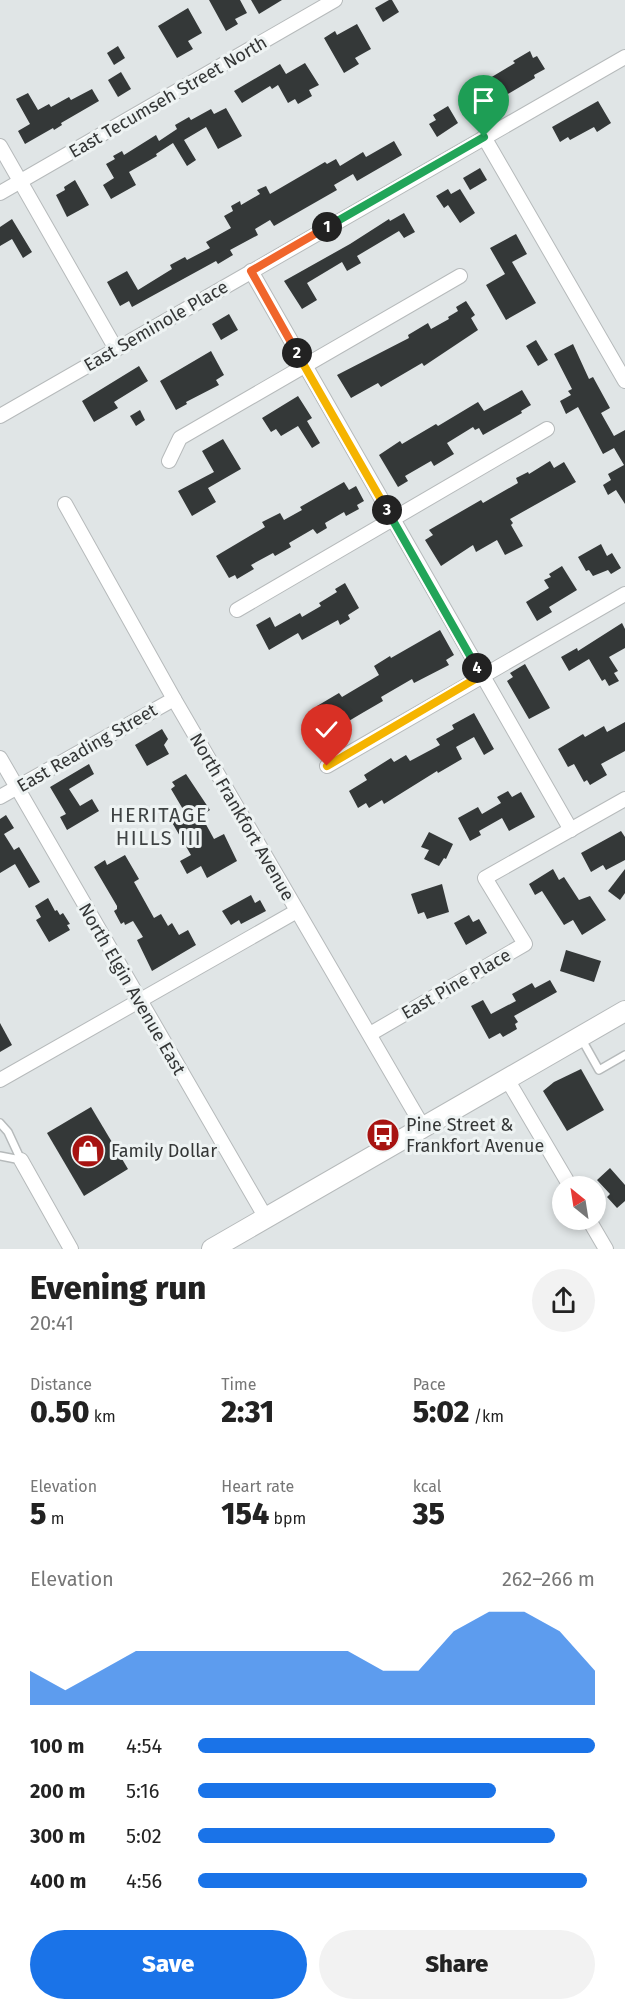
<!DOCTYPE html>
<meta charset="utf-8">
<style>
:root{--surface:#fff;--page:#f2f2f2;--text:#222;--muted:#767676;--accent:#1a73e8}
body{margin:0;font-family:"Fira Sans",sans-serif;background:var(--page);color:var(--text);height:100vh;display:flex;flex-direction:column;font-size:22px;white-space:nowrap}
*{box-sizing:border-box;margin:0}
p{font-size:20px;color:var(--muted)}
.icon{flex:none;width:33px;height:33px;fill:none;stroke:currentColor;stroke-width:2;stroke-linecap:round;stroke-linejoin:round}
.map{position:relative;height:1249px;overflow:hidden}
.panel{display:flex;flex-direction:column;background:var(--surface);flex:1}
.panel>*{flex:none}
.needle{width:39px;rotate:330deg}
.fabs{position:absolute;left:552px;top:1176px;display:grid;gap:12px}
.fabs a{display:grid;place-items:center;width:54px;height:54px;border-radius:50%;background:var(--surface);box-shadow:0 3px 9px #0003;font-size:30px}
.pin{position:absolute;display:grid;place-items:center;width:51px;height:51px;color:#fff;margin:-62px -26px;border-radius:50% 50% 50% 0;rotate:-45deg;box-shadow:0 0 6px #0007}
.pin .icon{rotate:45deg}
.km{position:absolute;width:30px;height:30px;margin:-15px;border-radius:50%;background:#222;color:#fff;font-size:16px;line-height:30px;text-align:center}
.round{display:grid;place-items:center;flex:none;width:63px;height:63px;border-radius:32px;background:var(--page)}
.headline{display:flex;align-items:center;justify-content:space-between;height:102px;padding:0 30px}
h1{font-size:33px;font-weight:800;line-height:45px}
.stats{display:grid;grid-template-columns:repeat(3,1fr);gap:9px;height:102px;padding:6px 30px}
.stats div{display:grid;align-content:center}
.stats b{font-size:30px;font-weight:800}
.stats small{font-size:16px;font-weight:400}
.stats p{font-size:16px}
.chart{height:168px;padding:12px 30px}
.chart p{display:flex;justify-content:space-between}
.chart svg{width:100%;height:108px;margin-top:6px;fill:var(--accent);opacity:.7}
.primary-button{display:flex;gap:12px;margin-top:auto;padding:12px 30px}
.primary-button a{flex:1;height:69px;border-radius:36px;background:var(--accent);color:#fff;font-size:24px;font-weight:800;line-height:69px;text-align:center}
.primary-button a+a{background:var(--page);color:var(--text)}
ul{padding:0 30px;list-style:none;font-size:20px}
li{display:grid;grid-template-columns:96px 72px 1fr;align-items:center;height:45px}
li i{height:15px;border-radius:8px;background:var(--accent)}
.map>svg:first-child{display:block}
.building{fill:#343838}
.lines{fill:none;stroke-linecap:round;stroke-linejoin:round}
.service-casing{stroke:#b6babb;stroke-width:10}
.minor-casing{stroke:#b6babb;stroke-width:16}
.secondary-casing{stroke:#b6babb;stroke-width:22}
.service{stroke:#fff;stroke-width:7}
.minor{stroke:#fff;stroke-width:14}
.secondary{stroke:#fff;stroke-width:20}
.split-1-casing{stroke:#fff;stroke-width:12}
.split-2-casing{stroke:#fff;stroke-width:12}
.split-3-casing{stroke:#fff;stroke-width:12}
.split-4-casing{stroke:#fff;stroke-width:12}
.split-5-casing{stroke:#fff;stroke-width:12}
.split-1{stroke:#22a559;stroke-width:8}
.split-2{stroke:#f0652b;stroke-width:8}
.split-3{stroke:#f5b400;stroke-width:8}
.split-4{stroke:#22a559;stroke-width:8}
.split-5{stroke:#f5b400;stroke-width:8}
.labels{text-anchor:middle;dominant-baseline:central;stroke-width:6;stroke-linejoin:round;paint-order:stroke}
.street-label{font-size:18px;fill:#343636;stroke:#eef3f3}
.poi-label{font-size:18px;fill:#343636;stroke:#eef3f3;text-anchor:start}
.neighbourhood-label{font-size:20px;letter-spacing:1.5px;fill:#3f4344;stroke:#eef3f3}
</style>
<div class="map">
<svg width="625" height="1249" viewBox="0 0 625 1249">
<rect width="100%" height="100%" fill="#e0e5e6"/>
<g class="building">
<path d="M209,0H240L247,13L235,19L238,24L226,31Z"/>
<path d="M251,0H282L259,14Z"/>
<path d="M389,0H392L399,12L383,22L375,8Z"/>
<path d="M188,8L202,33L188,41L193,49L177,58L158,26Z"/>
<path d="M357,24L371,49L355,58L359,64L344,73L324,38L335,31L337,35Z"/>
<path d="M118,46L125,58L114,65L107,53Z"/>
<path d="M530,51L533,58L537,56L545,69L534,75L535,78L501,98L490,78L515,63L513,61Z"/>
<path d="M305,63L319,85L309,90L312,96L298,104L295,99L288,103L278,85L272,89L270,86L242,103L234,91L280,64L286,74Z"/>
<path d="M121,72L131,89L118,97L108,80Z"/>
<path d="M92,89L99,101L61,123L62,125L54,130L53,128L25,144L18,131L30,124L16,99L28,93L38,110L49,104L51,107L69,97L71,100Z"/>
<path d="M598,101L611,123L597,132L594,127L570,140L568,137L560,142L552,127Z"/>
<path d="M448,106L458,123L437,137L429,124L436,120L433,115Z"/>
<path d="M226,108L242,136L218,149L206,127L184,140L196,160L187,166L173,143L156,154L157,156L129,172L136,185L111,199L103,185L114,178L106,164L115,159L113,156L122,151L124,155L156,135L159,141L177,129L175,125L189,117L191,120L211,109L214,114Z"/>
<path d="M394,141L402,155L357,181L353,174L334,185L337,190L274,226L270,220L255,229L258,235L230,250L233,255L218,264L216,261L132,307L129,301L120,306L107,282L127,271L138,290L172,269L170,265L185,257L187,260L210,248L206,242L231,228L224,216L233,211L231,206L240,201L241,205L260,194L257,190L266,186L270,194L325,162L327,164L336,159L340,166L363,152L366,157Z"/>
<path d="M480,168L487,180L470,190L463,178Z"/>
<path d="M75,180L89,205L67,217L56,195L65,190L64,187Z"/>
<path d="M448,189L451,194L460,189L475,213L460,223L448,205L444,208L436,196Z"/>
<path d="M404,213L415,232L404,238L399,231L357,256L361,263L347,271L342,262L307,283L317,300L302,309L284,281L350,244L389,219L390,221Z"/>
<path d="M12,219L32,252L23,258L12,239L0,246V227Z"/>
<path d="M516,234L527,254L512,262L536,303L506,320L486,285L505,274L490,248Z"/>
<path d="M466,301L475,315L471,318L478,330L424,366L422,363L381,387L378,383L351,398L337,375L409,338L408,335L428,323L431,329L449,319L448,317L458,311L456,307Z"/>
<path d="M229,314L238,330L221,340L212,324Z"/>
<path d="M536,340L548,360L538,366L526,346Z"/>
<path d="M573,344L589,379L593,377L610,408L601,413L614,436L625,430V504L616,490L608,495L603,485L611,480L608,474L624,465L614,448L603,454L578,407L566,414L560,401L571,395L568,391L572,389L554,354Z"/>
<path d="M211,351L224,375L216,380L219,385L186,402L187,404L176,410L160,381Z"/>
<path d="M139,366L148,381L114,402L118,408L94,422L82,401Z"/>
<path d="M522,390L531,405L521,411L522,413L483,435L479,428L475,430L473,427L447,443L454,454L434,466L431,461L405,476L408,481L398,487L379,455L400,441L402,444L436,424L438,426L478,402L484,411Z"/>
<path d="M298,396L312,418L307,421L320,443L312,448L298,426L281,436L276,429L271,432L262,418Z"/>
<path d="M140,410L145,420L136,426L130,416Z"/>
<path d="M223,439L241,469L208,488L216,502L192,516L178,491L214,472L202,451Z"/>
<path d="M550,461L554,468L564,462L576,482L510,519L513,523L511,525L523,546L505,555L497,540L476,552L473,545L441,566L425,540L433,535L429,530L481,500L483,503L518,483L516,478L528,472L529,474Z"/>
<path d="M344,482L349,490L356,486L364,501L357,505L359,509L346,516L344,512L325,523L327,528L317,534L313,529L289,543L291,547L275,556L273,553L251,565L254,569L237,579L235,575L229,578L216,556L265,527L262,522L280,513L284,520L302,510L300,507Z"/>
<path d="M601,544L607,556L612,553L621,568L611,574L608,570L593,576L589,570L586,571L578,557Z"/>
<path d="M562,566L577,590L549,607L552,612L537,621L526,602L549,588L544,580L551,577L549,574Z"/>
<path d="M345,583L359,608L348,615L350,619L340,625L338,620L302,640L298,633L269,650L256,625L270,617L275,627L300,613L302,617L321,606L319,603L337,592L335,589Z"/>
<path d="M622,623L625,629V648L609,657L618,671L614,673L619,681L609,686L605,679L602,681L589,659L569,671L561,657L577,648L578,651Z"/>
<path d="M440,630L454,655L446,660L449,665L414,683L412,679L381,697L383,701L364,712L342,725L340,721L323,731L312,713L319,709L317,706L339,693L342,697L379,675L374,666L390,656L391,658Z"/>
<path d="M525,664L550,708L529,719L507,681L513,677L510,673Z"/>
<path d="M474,713L494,749L484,755L474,737L456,747L462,759L438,773L437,771L384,804L382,800L369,808L366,803L358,808L349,791L367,780L364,775L391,758L394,762L406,755L410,761L440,745L436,739L454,729L452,725Z"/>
<path d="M625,722V751L601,764L607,775L590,785L587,780L584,782L574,764L568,767L558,749L583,734L585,737L604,726L607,732Z"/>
<path d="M162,729L168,739L164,745L169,754L147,766L135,745Z"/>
<path d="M89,764L94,774L69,789L80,806L92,799L99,811L67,830L60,817L66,814L50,787Z"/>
<path d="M186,774L210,810L204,814L206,817L203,819L214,839L224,834L237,861L207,878L201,866L187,874L180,861L191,855L170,819L184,811L171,789L175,786L172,782Z"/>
<path d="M508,791L512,797L521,792L535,817L509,831L502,818L479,831L481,835L470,841L458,818L478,807L482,814L501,803L497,797Z"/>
<path d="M6,815L14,828L4,834L14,850L19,847L40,882L29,888L15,864L0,873V819Z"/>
<path d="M621,831L625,837V860L606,870L603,865L591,872L581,853Z"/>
<path d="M429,832L453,844L446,859L444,858L439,866L424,859L429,850L421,847Z"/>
<path d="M125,855L139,879L134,882L154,918L161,914L168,926L172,923L179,935L188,930L196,945L152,971L137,940L143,937L133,921L125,925L124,922L121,924L114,911L117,909V906L94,867L105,860L107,865Z"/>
<path d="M553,869L559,880L564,877L579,900L590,896L606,920L582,935L573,920L564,925L542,891L535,895L529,884Z"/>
<path d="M625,869V893L620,900L608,891Z"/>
<path d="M442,884L449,912L427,919L424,912L418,914L411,894Z"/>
<path d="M251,895L255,903L260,900L266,911L241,924L239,920L231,925L222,911Z"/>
<path d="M48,898L55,911L57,910L60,915L63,913L70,924L67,925L70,930L49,942L36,920L41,917L35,906Z"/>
<path d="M469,915L473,922L479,919L487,933L466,945L454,923Z"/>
<path d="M566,950L601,961L594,982L560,971Z"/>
<path d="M550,980L557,992L514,1016L518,1022L515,1024L517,1029L503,1037L500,1033L489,1039L471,1006L483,1000L491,1014L516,1001L512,994L532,983L535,988Z"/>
<path d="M0,1023L12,1045L0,1052Z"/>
<path d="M581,1069L604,1110L567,1131L543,1091L554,1082Z"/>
<path d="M91,1107L128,1169L84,1196L47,1133Z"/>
<path d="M610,1168L625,1185V1201L617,1208L607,1197L610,1194L597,1180Z"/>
</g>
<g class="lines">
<g class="service-casing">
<g id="service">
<path d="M581,1038L599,1070L625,1055"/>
<path d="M0,1123L8,1132L21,1160"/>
<path d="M0,1156L21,1160"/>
</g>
</g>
<g class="minor-casing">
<g id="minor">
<path d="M484,137L625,381"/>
<path d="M0,146L116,349"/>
<path d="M0,193L335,0"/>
<path d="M251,271L571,830"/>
<path d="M0,416L625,57"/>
<path d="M169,461L180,438L460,276"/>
<path d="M65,504L174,699L423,1127"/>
<path d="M237,610L547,429"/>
<path d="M0,758L266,1218"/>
<path d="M327,766L625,594"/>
<path d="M0,797L174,699"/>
<path d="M370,1034L525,944L485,878L625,799"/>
<path d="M507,1079L570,1186"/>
<path d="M0,1080L297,911"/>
<path d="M21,1160L71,1249"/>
<path d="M589,1220L606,1249"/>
</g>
</g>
<g class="secondary-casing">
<path id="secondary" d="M212,1249L625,1011"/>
</g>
<use href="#service" class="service"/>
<use href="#minor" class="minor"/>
<use href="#secondary" class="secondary"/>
</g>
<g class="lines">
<g class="split-1-casing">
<path id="split-1" d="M327,227L484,137"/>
</g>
<g class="split-2-casing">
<path id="split-2" d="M297,353L251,271L327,227"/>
</g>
<g class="split-3-casing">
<path id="split-3" d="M297,353L387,510"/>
</g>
<g class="split-4-casing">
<path id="split-4" d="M387,510L477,668"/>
</g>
<g class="split-5-casing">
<path id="split-5" d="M327,766L482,675L477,668"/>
</g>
<use href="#split-1" class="split-1"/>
<use href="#split-2" class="split-2"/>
<use href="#split-3" class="split-3"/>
<use href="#split-4" class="split-4"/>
<use href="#split-5" class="split-5"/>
</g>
<defs>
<g id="bus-disc" transform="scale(1.725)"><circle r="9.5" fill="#a71311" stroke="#eef3f3"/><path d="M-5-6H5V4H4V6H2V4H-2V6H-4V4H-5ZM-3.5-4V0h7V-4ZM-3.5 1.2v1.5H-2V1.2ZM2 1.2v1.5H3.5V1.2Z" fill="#fff"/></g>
<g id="shop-disc" transform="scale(1.725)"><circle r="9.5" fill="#a71311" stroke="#eef3f3"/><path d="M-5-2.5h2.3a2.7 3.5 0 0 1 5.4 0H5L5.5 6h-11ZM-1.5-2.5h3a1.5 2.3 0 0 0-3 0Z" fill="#fff"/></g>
</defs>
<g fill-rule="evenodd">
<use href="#bus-disc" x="383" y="1135"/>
<use href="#shop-disc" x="88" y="1151"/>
</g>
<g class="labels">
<g class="street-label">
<text transform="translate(168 97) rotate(-30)">East Tecumseh Street North</text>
<text transform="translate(156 326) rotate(-30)">East Seminole Place</text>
<text transform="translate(87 748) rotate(-30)">East Reading Street</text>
<text transform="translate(242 817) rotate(60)">North Frankfort Avenue</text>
<text transform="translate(456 984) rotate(-30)">East Pine Place</text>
<text transform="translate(132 989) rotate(60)">North Elgin Avenue East</text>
</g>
<g class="poi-label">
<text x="406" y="1125">Pine Street &amp;<tspan x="406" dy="21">Frankfort Avenue</tspan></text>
<text x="111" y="1151">Family Dollar</text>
</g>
<g class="neighbourhood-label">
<text x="159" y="815">HERITAGE<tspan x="159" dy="23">HILLS III</tspan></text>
</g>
</g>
</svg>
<div class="fabs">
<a><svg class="needle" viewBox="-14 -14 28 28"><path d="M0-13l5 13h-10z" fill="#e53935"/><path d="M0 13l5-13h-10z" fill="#767676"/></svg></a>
</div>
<div class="pin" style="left:484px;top:137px;background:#1e9e55"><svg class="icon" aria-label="arrive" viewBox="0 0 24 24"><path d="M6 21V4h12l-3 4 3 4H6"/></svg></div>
<div class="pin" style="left:327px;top:766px;background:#d93025"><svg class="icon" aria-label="check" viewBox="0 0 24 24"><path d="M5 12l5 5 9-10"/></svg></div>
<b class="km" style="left:327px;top:227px">1</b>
<b class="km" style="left:297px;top:353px">2</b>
<b class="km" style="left:387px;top:510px">3</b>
<b class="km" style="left:477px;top:668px">4</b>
</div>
<section class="panel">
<div class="headline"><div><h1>Evening run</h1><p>20:41</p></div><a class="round"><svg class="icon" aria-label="share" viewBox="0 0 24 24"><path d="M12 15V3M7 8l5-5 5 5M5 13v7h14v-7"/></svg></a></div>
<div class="stats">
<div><p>Distance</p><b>0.50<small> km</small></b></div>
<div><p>Time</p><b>2:31</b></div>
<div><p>Pace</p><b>5:02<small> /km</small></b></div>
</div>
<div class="stats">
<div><p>Elevation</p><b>5<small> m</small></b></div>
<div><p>Heart rate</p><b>154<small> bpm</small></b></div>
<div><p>kcal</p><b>35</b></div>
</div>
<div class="chart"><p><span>Elevation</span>262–266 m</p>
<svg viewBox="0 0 160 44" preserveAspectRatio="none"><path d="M0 44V30L10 38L20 30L30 22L40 22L50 22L60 22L70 22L80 22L90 22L100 30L110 30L120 14L130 6L140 6L150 14L160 30V44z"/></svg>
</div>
<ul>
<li><b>100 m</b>4:54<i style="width:100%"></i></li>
<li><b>200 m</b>5:16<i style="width:75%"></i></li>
<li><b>300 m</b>5:02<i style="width:90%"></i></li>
<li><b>400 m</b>4:56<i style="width:98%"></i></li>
</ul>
<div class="primary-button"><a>Save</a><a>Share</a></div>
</section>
